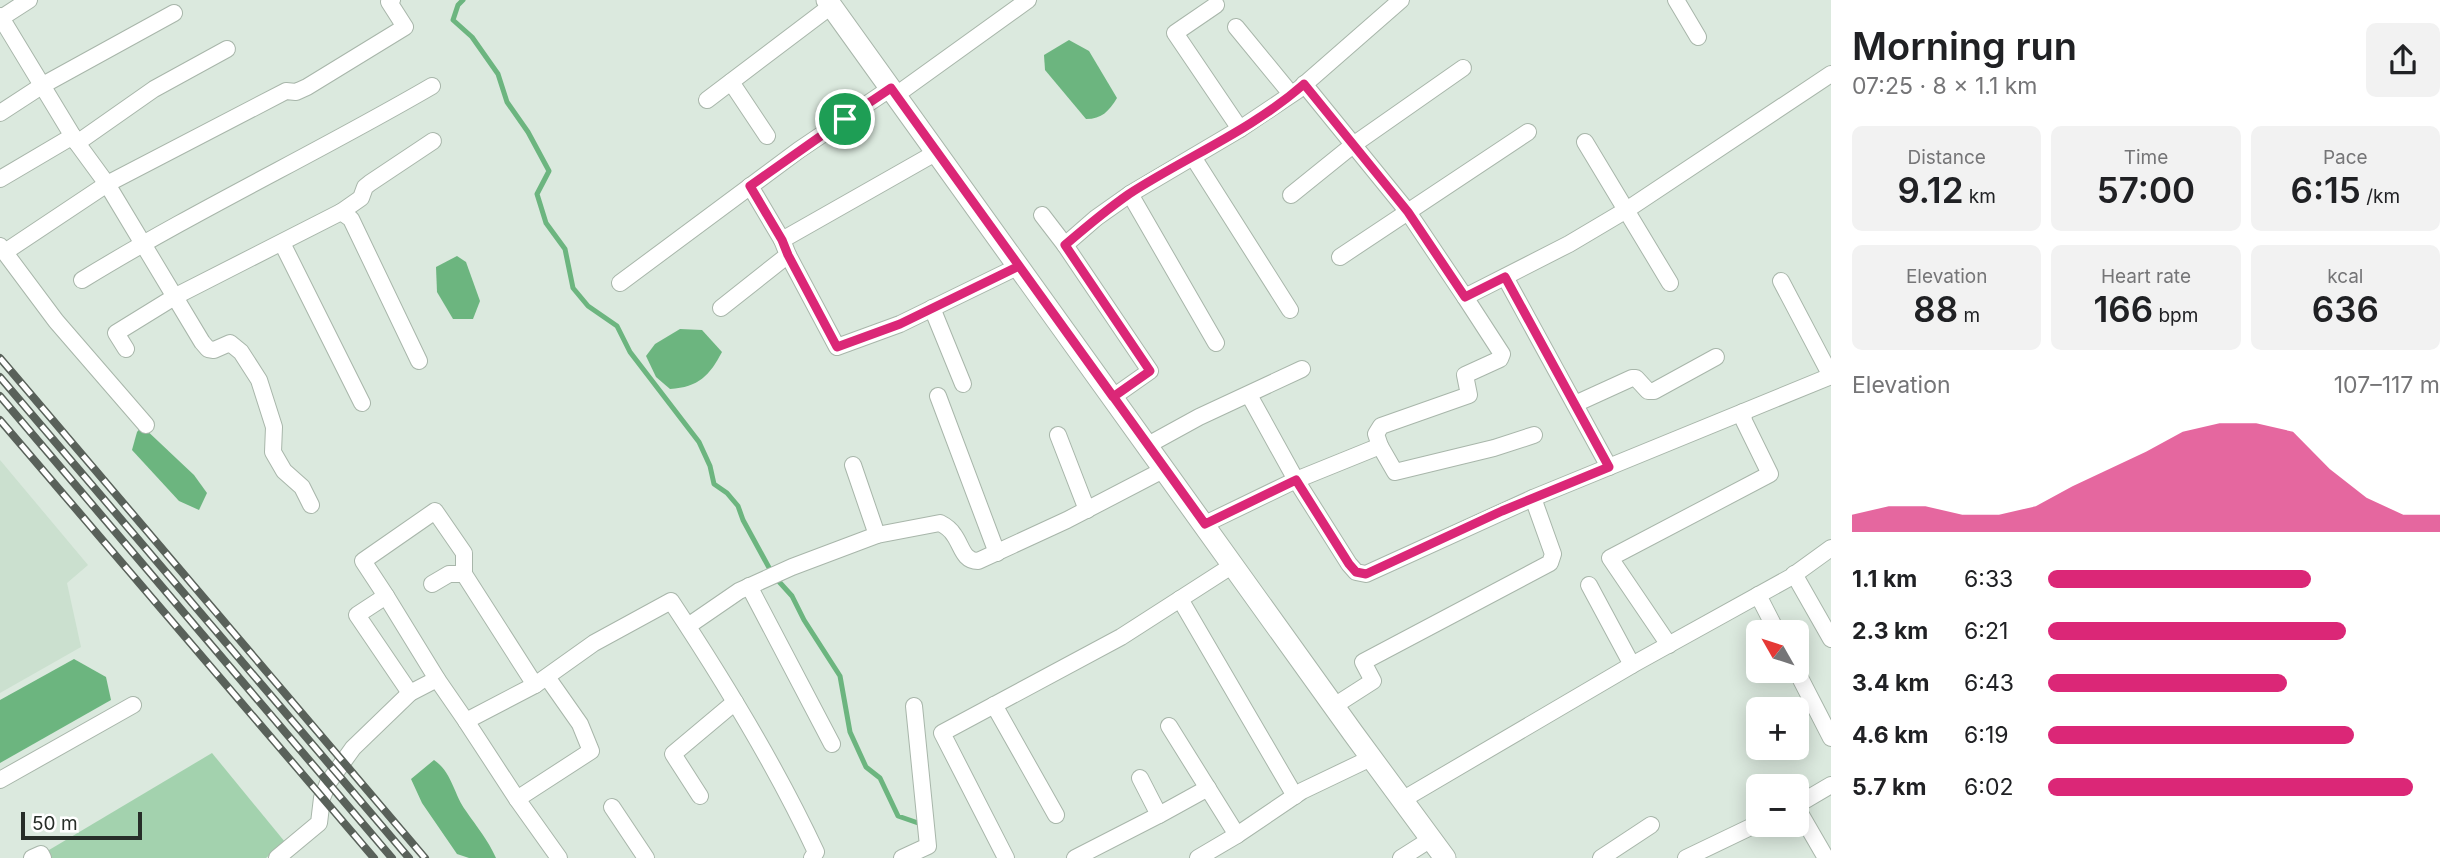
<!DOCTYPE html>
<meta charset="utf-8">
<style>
:root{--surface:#fff;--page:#f2f2f2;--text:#202124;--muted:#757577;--accent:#db2777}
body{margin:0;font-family:Inter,sans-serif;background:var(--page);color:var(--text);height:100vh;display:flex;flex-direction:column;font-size:26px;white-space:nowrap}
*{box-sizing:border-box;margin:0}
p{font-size:23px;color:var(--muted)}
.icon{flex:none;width:38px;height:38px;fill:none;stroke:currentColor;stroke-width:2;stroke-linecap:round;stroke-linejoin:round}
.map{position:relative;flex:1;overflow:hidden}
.details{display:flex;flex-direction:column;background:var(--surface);width:630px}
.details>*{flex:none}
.needle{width:46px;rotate:309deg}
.controls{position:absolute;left:1746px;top:620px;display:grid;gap:14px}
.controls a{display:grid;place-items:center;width:63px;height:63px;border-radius:10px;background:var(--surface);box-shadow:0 4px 18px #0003;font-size:35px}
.scale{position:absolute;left:21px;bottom:18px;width:121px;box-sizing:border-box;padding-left:7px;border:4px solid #272d28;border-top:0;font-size:19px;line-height:24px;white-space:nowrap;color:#272d28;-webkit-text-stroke:5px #fff;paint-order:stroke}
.pin{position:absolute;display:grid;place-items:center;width:60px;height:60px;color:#fff;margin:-30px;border:4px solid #fff;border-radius:50%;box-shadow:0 2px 7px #0007}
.round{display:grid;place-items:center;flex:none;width:74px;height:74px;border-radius:10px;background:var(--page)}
.overview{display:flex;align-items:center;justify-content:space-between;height:119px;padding:0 21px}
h1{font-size:38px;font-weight:600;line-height:52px}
.stats{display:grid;grid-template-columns:repeat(3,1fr);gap:10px;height:119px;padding:7px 21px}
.stats div{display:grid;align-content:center;border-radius:10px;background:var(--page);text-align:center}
.stats b{font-size:35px;font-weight:600}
.stats small{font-size:19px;font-weight:400}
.stats p{font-size:19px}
.chart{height:196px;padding:14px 21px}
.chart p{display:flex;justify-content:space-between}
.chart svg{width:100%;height:126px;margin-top:7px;fill:var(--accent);opacity:.7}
ul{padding:0 21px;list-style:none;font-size:23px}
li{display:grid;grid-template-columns:112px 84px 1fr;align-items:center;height:52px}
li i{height:18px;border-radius:9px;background:var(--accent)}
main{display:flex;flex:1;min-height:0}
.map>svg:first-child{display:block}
.built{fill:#cbe0cf}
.green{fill:#a3d2ae}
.water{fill:#6cb57f}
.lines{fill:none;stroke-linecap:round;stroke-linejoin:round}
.stream{stroke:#6cb57f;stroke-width:5}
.minor-casing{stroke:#a8b6aa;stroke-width:18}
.tertiary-casing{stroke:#a8b6aa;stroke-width:23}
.minor{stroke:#fff;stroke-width:16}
.tertiary{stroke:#fff;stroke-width:21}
.rail-casing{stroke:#59615a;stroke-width:8}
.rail{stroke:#fff;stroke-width:5;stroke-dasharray:16;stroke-linecap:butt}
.route-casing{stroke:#fff;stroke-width:14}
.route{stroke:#db2777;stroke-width:9}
</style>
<main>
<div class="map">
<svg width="1831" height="858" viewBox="0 0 1831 858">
<rect width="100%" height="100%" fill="#dbe9de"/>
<path class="built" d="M0,460L88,565L67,583L81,647L0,693Z"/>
<path class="green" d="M212,753L285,842L266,858H47L44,853Z"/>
<g class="water">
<path d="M1069,40L1089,51L1117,98C1109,111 1102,119 1086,119L1045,70L1044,55Z"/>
<path d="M457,256L466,262L480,301L473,319H453L437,292L436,267Z"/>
<path d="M680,329L702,330L722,352C709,376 699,387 670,389L656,377L646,356L655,344Z"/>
<path d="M142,426L194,475L207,493L199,510L179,501L132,450L137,432Z"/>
<path d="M74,659L106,677L111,700L0,763V700Z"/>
<path d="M434,760C452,772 454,795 466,811C477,827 488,840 496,858H469L457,854L422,803L411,779Z"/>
</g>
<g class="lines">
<path class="stream" d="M463,0L458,5L453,20L472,37L498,74L507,102L528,132L549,171L537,194L546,223L565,249L573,288L588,306L617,326L630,352L699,442L710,466L714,484L727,493L738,506L743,520L773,575L792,596L804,620L840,676L850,732L866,767L880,778L898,816L921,824"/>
<g class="minor-casing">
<g id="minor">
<path d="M1676,0L1698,37"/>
<path d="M1216,5L1175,33L1240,129"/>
<path d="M0,16L77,143L107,184L202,342L208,349L214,350L230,343L241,352L259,380L274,427L273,452L284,471L302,487L311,505"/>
<path d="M1,18L29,0"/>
<path d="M1236,27L1291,94"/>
<path d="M731,82L767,136"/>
<path d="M1304,84L1408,212L1465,297L1569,244L1628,209L1831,74"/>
<path d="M896,95L1028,0"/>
<path d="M707,100L831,6"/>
<path d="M0,113L43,85L174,13"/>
<path d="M1585,142L1670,283"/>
<path d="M77,143L154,89L227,49"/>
<path d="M1193,157L1290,310"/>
<path d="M0,179L73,136"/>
<path d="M750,186L782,240"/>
<path d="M1130,194L1216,343"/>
<path d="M1291,195L1353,145L1463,68"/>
<path d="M341,212L361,198L365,187L370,183L433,141"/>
<path d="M1042,215L1065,245L1150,371L1113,397"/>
<path d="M282,243L362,403"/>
<path d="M1065,245L1096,218L1130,194L1240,129L1298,90L1401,0"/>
<path d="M0,246L56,321L146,425"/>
<path d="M5,252L107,184L286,91L296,92L307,87L405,27L389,2L392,0"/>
<path d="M788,255L837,347L900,324L1019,266"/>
<path d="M1340,257L1528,132"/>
<path d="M1505,277L1609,467"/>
<path d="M82,280C196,210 317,153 432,86"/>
<path d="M1781,281L1831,376"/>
<path d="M620,283L799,150L891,88"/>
<path d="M721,308L788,255L782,240L937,152"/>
<path d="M932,308L963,384"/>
<path d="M126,349L116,333L176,296L341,212L351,219L419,361"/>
<path d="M1249,395L1296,480L1349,564L1356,572L1366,574L1533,498L1831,376"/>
<path d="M938,396L997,553"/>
<path d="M1575,404L1632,378H1636L1648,391H1654L1716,357"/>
<path d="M1058,435L1087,510"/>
<path d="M1148,445L1199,417L1302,369"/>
<path d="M1380,446L1395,472L1494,448L1534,435"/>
<path d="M853,465L877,535"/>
<path d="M1205,524L1296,480L1380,446L1376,434L1381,426L1469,395L1465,375L1500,359L1502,354L1465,297"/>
<path d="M1794,574L1831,639"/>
<path d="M432,584L449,574H464"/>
<path d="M1589,585L1632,665"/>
<path d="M749,586L832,744"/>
<path d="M1758,595L1777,632"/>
<path d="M386,596L437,679L466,721L535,685L594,643L671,601C724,681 775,764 816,852L812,858"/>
<path d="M1180,599L1295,796"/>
<path d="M688,626L739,591L792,567L877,535L940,523C946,526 951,530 954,535C962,546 963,561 978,561L1067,520L1165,469"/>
<path d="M1669,645L1610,558L1770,474L1744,421L1743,412"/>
<path d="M1796,670L1831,738"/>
<path d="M547,677L580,724L591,751L517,799L559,858"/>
<path d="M410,693L357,615L386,596L363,561L435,511L464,553V574L535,685"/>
<path d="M994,705L1056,815"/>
<path d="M1334,706L1373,681L1363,662L1550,563L1553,554L1533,498"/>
<path d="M466,721L517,799"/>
<path d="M1169,726L1237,835"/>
<path d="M0,780L133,705"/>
<path d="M700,796L673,754L735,702"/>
<path d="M1402,800L1632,665L1791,577L1831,548"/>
<path d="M1797,805L1831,785"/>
<path d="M612,807L646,858"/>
<path d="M1797,808L1826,858"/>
<path d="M1159,815L1208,788"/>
<path d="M32,858L41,854L43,858"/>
<path d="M277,858L319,823L322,798L328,783L353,748L410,693L437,679"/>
<path d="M902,858L928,846L914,706"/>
<path d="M1006,858L942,733L1121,637L1233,565"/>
<path d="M1075,858L1159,815L1140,778"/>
<path d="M1198,858L1237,835L1302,791L1371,758"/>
<path d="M1401,858L1431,839"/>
<path d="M1601,858L1651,825"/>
<path d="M1686,858L1759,823"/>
</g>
</g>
<g class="tertiary-casing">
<path id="tertiary" d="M827,0L1353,733L1445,858"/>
</g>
<use href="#minor" class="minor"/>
<use href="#tertiary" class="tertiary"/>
<g class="rail-casing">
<g id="rail">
<path d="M0,358L425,858"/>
<path d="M0,377L409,858"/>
<path d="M0,396L392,858"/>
<path d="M0,420L374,858"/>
</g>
</g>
<use href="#rail" class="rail"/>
</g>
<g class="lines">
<g class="route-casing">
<path id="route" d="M845,119L891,88L896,95C999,238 1102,381 1205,524L1296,480L1349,564L1356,572L1366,574L1502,511L1609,467L1505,277L1465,297L1408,212L1304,84C1252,130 1186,157 1129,194C1106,210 1086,227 1065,245L1150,371L1113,397L1019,266L900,324L837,347L788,255L782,240L750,186L845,119"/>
</g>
<use href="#route" class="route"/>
</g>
</svg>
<div class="controls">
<a><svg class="needle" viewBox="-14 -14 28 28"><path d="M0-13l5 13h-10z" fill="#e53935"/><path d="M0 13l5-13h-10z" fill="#757577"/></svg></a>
<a>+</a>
<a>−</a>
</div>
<div class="scale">50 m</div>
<div class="pin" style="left:845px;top:119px;background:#1e9e55"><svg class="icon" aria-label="arrive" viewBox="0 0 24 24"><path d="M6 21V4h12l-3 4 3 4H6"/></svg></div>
</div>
<section class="details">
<div class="overview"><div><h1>Morning run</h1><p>07:25 · 8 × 1.1 km</p></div><a class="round"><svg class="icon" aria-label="share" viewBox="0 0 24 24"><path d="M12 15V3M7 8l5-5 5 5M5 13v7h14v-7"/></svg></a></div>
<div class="stats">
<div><p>Distance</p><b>9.12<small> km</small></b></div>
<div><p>Time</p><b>57:00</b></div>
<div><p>Pace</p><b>6:15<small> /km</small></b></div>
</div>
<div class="stats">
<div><p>Elevation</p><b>88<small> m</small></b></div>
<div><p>Heart rate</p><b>166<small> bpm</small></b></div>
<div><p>kcal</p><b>636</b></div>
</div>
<div class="chart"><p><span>Elevation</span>107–117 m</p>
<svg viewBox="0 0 160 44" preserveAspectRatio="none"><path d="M0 44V38L10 35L20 35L30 38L40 38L50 35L60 28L70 22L80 16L90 9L100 6L110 6L120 9L130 22L140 32L150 38L160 38V44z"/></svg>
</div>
<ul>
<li><b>1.1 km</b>6:33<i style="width:67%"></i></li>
<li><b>2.3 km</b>6:21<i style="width:76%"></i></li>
<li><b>3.4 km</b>6:43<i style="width:61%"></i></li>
<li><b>4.6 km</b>6:19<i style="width:78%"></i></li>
<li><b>5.7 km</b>6:02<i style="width:93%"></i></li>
</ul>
</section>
</main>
